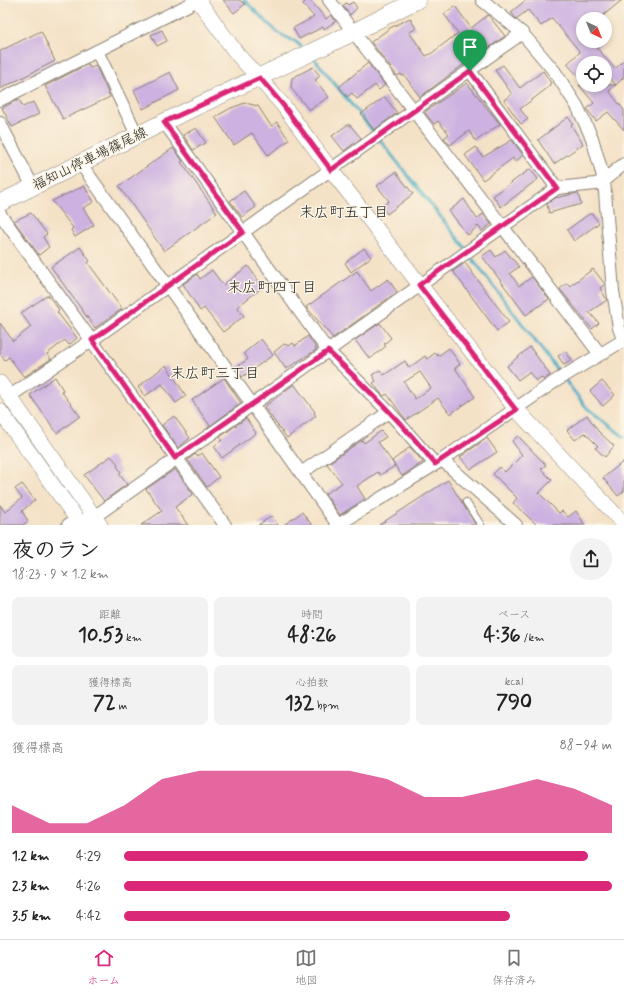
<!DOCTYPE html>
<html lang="ja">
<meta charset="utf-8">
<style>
:root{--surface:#fff;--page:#f2f2f2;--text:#222;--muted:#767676;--line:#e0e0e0;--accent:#db2777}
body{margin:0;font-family:Mynerve,"Klee One",sans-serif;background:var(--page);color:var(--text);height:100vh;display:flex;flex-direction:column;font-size:15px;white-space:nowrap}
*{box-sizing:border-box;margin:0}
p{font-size:13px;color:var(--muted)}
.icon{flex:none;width:22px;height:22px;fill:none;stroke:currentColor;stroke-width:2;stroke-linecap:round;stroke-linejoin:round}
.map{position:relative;height:525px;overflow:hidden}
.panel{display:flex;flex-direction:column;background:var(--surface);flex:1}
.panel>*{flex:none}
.needle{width:26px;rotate:137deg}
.tools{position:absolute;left:576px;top:12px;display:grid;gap:8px}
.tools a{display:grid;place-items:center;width:36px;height:36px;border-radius:50%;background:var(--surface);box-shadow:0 2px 6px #0003;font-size:20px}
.pin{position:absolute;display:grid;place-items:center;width:34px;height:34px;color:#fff;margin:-41px -17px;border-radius:50% 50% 50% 0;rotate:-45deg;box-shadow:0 0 4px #0007}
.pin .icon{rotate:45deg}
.round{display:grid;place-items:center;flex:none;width:42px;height:42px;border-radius:21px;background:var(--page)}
.overview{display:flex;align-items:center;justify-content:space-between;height:68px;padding:0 12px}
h1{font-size:22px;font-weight:700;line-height:30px}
.figures{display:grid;grid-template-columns:repeat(3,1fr);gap:6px;height:68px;padding:4px 12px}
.figures div{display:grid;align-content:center;border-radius:8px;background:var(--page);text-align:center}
.figures b{font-size:20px;font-weight:700}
.figures small{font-size:11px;font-weight:400}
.figures p{font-size:11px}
.chart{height:112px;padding:8px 12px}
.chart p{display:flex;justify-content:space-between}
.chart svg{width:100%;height:72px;margin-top:4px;fill:var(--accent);opacity:.7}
ul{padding:0 12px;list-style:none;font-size:13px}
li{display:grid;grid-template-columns:64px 48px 1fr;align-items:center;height:30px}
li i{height:10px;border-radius:5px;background:var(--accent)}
.dock{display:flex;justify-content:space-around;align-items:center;height:56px;border-top:1px solid var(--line);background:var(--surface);font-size:11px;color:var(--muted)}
.dock a{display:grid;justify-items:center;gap:2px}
.dock .active{color:var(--accent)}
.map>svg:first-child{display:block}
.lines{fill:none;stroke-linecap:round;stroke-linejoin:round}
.stream{stroke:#43a9c3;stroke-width:3}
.building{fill:#ccb1e1;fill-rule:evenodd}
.service-casing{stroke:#887f72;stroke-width:8}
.minor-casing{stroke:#887f72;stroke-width:14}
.tertiary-casing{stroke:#887f72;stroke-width:16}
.secondary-casing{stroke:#887f72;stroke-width:18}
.service{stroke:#fff;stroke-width:6}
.minor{stroke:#fff;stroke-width:12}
.tertiary{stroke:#fff;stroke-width:15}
.secondary{stroke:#fff;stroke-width:17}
.route-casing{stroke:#fff;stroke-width:8}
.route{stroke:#db2777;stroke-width:5}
.labels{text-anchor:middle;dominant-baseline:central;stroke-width:3;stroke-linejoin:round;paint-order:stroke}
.street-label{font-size:14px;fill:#1c1c1c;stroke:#fcf5e5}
.neighbourhood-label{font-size:15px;fill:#1c1c1c;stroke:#fcf5e5}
</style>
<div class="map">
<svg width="624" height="525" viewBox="0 0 624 525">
<rect width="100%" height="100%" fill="#fcf5e5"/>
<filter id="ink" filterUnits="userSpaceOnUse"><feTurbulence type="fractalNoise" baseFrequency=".025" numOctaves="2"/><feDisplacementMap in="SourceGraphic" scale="8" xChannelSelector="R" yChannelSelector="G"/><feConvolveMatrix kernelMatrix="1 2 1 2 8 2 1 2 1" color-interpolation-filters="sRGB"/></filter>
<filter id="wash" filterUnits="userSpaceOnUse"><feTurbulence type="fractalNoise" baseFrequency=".012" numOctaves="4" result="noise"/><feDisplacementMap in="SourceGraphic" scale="16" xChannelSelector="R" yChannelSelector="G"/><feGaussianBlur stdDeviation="0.9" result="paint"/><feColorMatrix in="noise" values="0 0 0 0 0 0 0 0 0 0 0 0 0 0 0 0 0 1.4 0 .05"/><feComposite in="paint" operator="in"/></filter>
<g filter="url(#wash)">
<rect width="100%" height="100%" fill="#f4e2c7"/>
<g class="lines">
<g class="stream">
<path d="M244,0L278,33L296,42L304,49"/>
<path d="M313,57L376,135"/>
<path d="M379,139L466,249"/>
<path d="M469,254L561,375"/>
<path d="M565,380L587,408L624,437"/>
</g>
</g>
<g id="blocks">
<g class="building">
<path d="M223,0H239L245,4L234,13Z"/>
<path d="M307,0H310L326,19L331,15L336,21L324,29L323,27L299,39L293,28L314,17L303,4Z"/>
<path d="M526,0H622L599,19H583V41H606L597,48L615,69L624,60V77L616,85L605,73V63H583V81L567,64L580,52L552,18L541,26L528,10L516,19L511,12Z"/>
<path d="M353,2L357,8L350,15L343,6L346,3L348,5Z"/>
<path d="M455,6L471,28L488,15L505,36L476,57L475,56L420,97L404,75L402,76L401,74L397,76L371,42L390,28L410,18L416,29L409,32L426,56L432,53L458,33L444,14Z"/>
<path d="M162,30L167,41L157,46L151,35Z"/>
<path d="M41,31L55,61L0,89V51Z"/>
<path d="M368,63L385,85L379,90L375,85L357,99L352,93L347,97L339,87Z"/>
<path d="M88,64L90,68L96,66L110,97L63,119L45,86Z"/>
<path d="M503,65L520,88L543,71L551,83L549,85L550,86L520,109L528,119L521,124L504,100L512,94L495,70Z"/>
<path d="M313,67L320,76L315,80L329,97L309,110L291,88L292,78Z"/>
<path d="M170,72L179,90L143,109L134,90Z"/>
<path d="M467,83L500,124L476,141L469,131L450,145L444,138L449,134L438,121L434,124L425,113L426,111Z"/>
<path d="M579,85H616L609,91L624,110V130L608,112L596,121L587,109L594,103Z"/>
<path d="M385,97L397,113L374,130L361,114Z"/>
<path d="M19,99L23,107L33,102L39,114L12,127L2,108Z"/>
<path d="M245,103L258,106L271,126L277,122L289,140L268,155L252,133L234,145L215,117L231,108Z"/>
<path d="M568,117L573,124L571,125L583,144L554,164L538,140Z"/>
<path d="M347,125H350L361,138L344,151L332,136Z"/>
<path d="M196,128L206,143L193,150L183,135Z"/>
<path d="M512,140L523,155L515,162L513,158L483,180L465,155L476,147L483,157Z"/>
<path d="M173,148L183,161L181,162L217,213L164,251L119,186Z"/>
<path d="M530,169L538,179L501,207L493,196Z"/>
<path d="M396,172L413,194L387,214L381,207L389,201L377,186Z"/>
<path d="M84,186L94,202L83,208L94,225L75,237L71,230L73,228L52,201Z"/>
<path d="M244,191L256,207L242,217L230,201Z"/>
<path d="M578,193L581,204L549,213L547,204L555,198Z"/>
<path d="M464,199L477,219L483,214L491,224L482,231L478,226L468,235L449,211Z"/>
<path d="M31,213L47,234L43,237L49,247L39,255L14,221Z"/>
<path d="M589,214H592L599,223L574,241L567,230Z"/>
<path d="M80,247L90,261L88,263L122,309L95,328L51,267Z"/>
<path d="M364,248L371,257L351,272L345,263Z"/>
<path d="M491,250L496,257L505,250L519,267L510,273L519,286L532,277L549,299L526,315L482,256Z"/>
<path d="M465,263L509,322L497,331L453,271Z"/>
<path d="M248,266L263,287L237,307L244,316L223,332L204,308L200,311L183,284L197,274L200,279L212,270L223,285Z"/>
<path d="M593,269L605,284L600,288L607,300L589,312L599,323L592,329L560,289L567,283L570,286Z"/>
<path d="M357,271L371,291L388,279L397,292L333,338L306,307Z"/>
<path d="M48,295L59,310L57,312L77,338L69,345L65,340L47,354L51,359L24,377L9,357L5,360L0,354V323L13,341L31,327L21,313Z"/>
<path d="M380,323L391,338L384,344L386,346L370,359L355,340Z"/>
<path d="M308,336L316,348V350L286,369L274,352L284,344L289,346L293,343L295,346Z"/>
<path d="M261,339L273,355L242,377L235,368L248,359L244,353Z"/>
<path d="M530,347L550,375L544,380L541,377L536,381L529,372L518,380L507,366Z"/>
<path d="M449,348L460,364L455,368L475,397L450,414L438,398L406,420L387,394L384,396L379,391L373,383L376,381L372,375L380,370L384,375L405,361L409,368L425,356L427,359L435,353L438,356ZM420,372L431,388L415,399L404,382Z"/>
<path d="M565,351L572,360L564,365L558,356Z"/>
<path d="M166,365L186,396L176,403L162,384L145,396L138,387Z"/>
<path d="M55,377L63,390L61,391L80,416L57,433L30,395Z"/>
<path d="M224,378L241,403L210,426L192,400Z"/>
<path d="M602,381L615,395L603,406L590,391Z"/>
<path d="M294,384L315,412L314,413L316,416L287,438L264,407Z"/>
<path d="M587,415L598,431L614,446L605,457L595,448L598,446L585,433L575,440L567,430Z"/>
<path d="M174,416L190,438L178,448L162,425Z"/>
<path d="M246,418L256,433L222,458L214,446L222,440L220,437Z"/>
<path d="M381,431L386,437L378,442L395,466L380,475L378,472L357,486L365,499L340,515L325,494L342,483L327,464L362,440L364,443Z"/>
<path d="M518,436L546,465L541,469L552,480L539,493L559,513L562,511L568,517L576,511L585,525H537L513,503L517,498L493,474L500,467L505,472L522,455L512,441Z"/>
<path d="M487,438L497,452L471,469L460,457Z"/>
<path d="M410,447L423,462L402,476L392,461Z"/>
<path d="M202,453L219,477L207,487L188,460L195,454L197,456Z"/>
<path d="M111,456L118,464L117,466L121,472L119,474L127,484L104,501L84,475Z"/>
<path d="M624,461V491L618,496L603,478Z"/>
<path d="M175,469L193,494L175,507L188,525H141L162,511L146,489Z"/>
<path d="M448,480L476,525H379Z"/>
<path d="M22,484L35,500L22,511L28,521L23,525H0V505L5,512L22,498L15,489Z"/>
<path d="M302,512L312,525H284Z"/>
<path d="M272,516L278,525H258Z"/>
</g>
</g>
</g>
<g filter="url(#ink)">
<use href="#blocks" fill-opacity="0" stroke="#887f72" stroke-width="1"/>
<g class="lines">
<g class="service-casing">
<path id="service" d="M466,502L481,525"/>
</g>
<g class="minor-casing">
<g id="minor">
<path d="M329,0L600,354"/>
<path d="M482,0L522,33L555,72L577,106L592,138L604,180L613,291L619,328L624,342"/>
<path d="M97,51L137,135"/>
<path d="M470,71L557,188"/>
<path d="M0,100L198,0"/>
<path d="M164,122L328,351L389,412L435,464"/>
<path d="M0,123L33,187"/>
<path d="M81,164L338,525"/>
<path d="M0,214L225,525"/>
<path d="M10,396L92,340L522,33"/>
<path d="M442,460L516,525"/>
<path d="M301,473L389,412"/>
<path d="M68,525L94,517L557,188L596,184L604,180L624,164"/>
<path d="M338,525L442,460L554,382L624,340"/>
</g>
</g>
<g class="tertiary-casing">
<g id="tertiary">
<path d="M198,0L237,54L283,105L331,170L516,409L624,524"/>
<path d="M0,383L100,525"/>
<path d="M0,411L81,525"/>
</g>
</g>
<g class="secondary-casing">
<path id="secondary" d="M0,203L164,122L354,32L417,0"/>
</g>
<use href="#service" class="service"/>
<use href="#minor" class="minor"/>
<use href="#tertiary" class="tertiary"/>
<use href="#secondary" class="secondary"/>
</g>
</g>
<g class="lines" filter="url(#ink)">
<g class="route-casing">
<path id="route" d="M470,71L557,188L419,285L516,410L435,464C403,423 365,387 328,351L175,458L92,340L243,232L164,122L260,78L283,105L331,170Z"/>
</g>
<use href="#route" class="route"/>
</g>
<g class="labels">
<g class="street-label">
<text transform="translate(90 159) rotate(-26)">福知山停車場篠尾線</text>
</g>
<g class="neighbourhood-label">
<text x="344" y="213">末広町五丁目</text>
<text x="272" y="288">末広町四丁目</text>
<text x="215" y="374">末広町三丁目</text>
</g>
</g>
</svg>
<div class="tools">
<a><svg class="needle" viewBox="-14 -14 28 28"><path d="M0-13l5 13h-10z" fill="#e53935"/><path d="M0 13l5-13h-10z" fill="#767676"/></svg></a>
<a><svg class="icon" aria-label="locate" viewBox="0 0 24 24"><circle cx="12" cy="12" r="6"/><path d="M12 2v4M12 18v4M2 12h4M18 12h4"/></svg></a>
</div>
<div class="pin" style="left:470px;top:71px;background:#1e9e55"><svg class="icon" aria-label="arrive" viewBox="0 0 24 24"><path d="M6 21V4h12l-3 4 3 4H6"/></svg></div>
</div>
<section class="panel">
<div class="overview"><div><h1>夜のラン</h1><p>18:23 · 9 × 1.2 km</p></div><a class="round"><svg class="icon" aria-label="share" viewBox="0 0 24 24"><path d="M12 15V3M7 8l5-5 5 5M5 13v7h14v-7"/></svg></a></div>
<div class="figures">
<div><p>距離</p><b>10.53<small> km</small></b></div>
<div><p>時間</p><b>48:26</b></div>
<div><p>ペース</p><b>4:36<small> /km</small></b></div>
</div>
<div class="figures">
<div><p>獲得標高</p><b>72<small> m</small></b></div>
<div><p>心拍数</p><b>132<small> bpm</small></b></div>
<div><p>kcal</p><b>790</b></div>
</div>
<div class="chart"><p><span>獲得標高</span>88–94 m</p>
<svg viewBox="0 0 160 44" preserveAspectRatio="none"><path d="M0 44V27L10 38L20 38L30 27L40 11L50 6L60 6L70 6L80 6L90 6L100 11L110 22L120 22L130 17L140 11L150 17L160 27V44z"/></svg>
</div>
<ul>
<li><b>1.2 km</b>4:29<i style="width:95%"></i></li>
<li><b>2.3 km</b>4:26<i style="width:100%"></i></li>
<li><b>3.5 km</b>4:42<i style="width:79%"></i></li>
</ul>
</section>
<nav class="dock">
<a class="active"><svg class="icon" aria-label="home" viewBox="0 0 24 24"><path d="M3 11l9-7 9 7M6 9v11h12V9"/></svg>ホーム</a>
<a><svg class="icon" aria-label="map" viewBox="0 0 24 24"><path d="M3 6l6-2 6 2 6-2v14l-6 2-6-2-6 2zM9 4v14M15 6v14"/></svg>地図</a>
<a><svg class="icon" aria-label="saved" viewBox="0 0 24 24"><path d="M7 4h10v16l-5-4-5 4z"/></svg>保存済み</a>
</nav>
